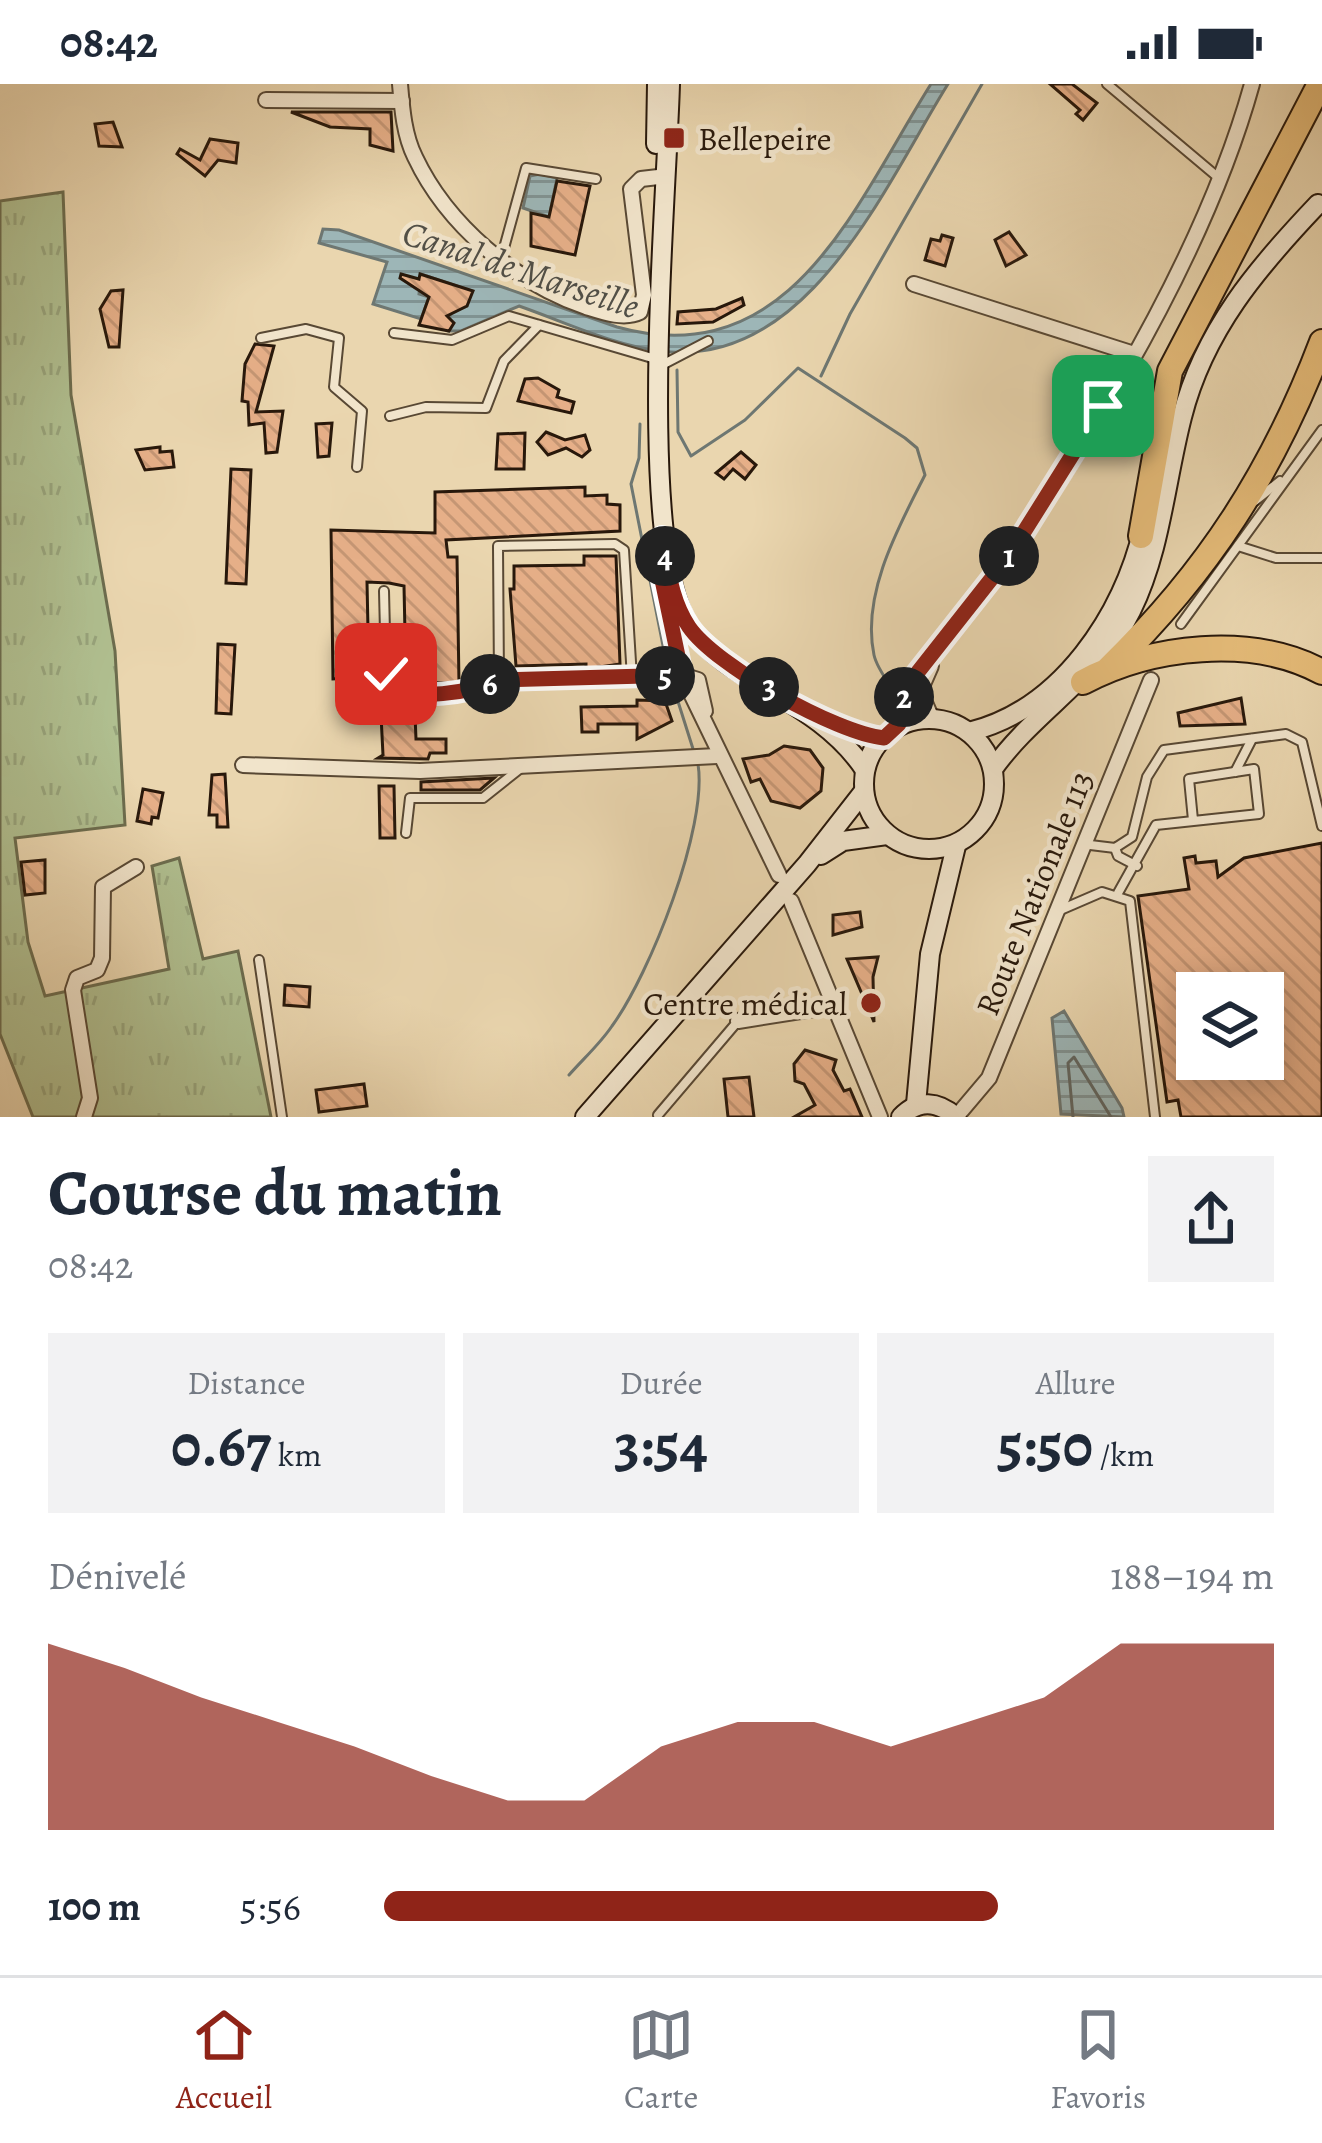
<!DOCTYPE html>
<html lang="fr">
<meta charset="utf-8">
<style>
:root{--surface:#fff;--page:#f2f2f3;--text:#1f2937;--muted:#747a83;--line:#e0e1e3;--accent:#8f2418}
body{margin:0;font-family:Alegreya,serif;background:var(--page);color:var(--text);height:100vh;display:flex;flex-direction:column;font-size:45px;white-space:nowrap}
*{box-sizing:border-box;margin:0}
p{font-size:39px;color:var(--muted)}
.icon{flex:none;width:66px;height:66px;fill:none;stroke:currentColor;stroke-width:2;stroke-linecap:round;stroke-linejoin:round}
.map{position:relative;height:1033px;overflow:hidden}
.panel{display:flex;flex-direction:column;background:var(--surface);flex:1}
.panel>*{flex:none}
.controls{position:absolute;left:1176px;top:888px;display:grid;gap:24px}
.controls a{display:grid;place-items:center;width:108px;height:108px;border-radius:0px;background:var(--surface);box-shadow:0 6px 30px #0003;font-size:60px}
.pin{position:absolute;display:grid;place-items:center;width:102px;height:102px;color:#fff;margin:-51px;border-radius:24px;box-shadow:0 6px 18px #0006}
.km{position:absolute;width:60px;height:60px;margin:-30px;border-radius:50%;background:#222;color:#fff;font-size:33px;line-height:60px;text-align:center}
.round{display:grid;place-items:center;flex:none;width:126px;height:126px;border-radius:0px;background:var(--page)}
.head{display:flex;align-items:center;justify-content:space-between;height:204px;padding:0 48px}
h1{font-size:66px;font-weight:700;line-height:90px}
.figures{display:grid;grid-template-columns:repeat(3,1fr);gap:18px;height:204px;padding:12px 48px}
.figures div{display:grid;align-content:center;border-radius:0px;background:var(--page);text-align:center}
.figures b{font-size:60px;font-weight:700}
.figures small{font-size:33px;font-weight:400}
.figures p{font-size:33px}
.chart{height:336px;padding:24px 48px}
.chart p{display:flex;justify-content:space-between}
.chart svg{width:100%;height:216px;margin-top:12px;fill:var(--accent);opacity:.7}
ul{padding:0 48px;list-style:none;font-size:39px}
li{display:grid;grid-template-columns:192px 144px 1fr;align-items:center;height:90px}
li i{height:30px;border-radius:15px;background:var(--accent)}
.status{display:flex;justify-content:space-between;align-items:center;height:84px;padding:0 60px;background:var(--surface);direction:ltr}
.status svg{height:33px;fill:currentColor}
.tabs{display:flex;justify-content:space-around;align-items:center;height:168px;border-top:3px solid var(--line);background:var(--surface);font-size:33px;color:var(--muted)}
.tabs a{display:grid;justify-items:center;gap:6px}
.tabs .on{color:var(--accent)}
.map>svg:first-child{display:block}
.grass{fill:url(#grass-tufts);stroke:#6c6c4e;stroke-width:3}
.water{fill:url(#water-rules);stroke:#6e7772;stroke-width:3}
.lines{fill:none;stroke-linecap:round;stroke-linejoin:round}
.shore{stroke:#626761;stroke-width:3}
.stream{stroke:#6e7772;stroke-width:3}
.building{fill:url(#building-back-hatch);stroke:#28180b;stroke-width:3;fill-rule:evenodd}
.lane-casing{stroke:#584834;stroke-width:12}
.street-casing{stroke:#584834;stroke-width:18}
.secondary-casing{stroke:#28180b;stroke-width:22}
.highway-casing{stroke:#28180b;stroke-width:28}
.lane{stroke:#f1e4cb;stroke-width:8}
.street{stroke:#f1e4cb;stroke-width:14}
.secondary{stroke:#f1e4cb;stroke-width:18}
.highway{stroke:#e5bb78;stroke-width:24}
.route-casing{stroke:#fff;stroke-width:24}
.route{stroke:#8f2418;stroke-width:15}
.poi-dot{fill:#8f2418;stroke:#f1e4cb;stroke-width:4.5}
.labels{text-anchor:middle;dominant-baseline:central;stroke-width:9;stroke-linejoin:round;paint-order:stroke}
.poi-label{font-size:33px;fill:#28180b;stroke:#f1e4cb;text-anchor:start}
.street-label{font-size:33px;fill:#28180b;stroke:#f1e4cb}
.water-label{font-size:36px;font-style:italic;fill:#514f47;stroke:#f1e4cb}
</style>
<div class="status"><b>08:42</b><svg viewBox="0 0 49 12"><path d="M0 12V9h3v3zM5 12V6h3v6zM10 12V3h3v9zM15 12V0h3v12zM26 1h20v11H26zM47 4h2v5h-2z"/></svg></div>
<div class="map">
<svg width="1322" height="1033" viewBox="0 0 1322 1033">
<defs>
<pattern id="grass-tufts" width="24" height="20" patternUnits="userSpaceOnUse" patternTransform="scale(3)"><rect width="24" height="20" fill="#b0bf90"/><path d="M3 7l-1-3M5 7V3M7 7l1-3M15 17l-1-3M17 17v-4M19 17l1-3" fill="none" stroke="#97a37b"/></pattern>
<pattern id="water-rules" width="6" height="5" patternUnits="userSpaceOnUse" patternTransform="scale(3)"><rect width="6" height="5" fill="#9db6b7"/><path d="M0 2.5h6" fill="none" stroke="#809393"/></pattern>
<pattern id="building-back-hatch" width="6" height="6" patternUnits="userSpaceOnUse" patternTransform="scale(3)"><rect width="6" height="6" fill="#e6af88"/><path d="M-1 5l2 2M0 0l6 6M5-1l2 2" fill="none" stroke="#c59674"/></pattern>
</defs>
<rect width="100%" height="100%" fill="#ead6af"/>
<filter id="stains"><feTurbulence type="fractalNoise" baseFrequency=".00167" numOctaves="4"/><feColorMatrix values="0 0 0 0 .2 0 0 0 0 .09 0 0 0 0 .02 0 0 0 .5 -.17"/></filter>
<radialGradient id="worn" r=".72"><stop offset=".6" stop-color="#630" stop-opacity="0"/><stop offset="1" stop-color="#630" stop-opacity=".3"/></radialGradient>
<path class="grass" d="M63,108L71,311L115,567L125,741L15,754L28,858L45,912L169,885L152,782L179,774L203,875L238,867L271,1033H33L0,950V117Z"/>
<g class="water">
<path d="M931,0H948C885,101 807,287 660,267C612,261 565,238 519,222L461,247H449L450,229L467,222L472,207L421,190L419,210L429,213L421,235L373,220L387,178L319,159L323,145L339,146L617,243C791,291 855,120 931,0Z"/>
<path d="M540,90L557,94L549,133L523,124L530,92Z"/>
<path d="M1064,927L1122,1024L1124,1033L1061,1030L1052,934Z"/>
</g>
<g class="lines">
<path class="shore" d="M1073,1033L1068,979L1074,973L1111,1033"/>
<g class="stream">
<path d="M677,286L678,348L691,372L745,336L798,284L905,354L917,364L925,391C899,442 861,510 874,571C877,585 889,599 897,612"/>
<path d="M821,292L850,230L982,0"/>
<path d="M640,340L639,374L631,400L667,582"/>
<path d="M675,608L694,668"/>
<path d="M569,991C583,975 600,960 612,942C650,890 708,743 698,680"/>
</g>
</g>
<g class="building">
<path d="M1050,0H1072L1097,19L1083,36L1076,30L1080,26Z"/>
<path d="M291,28H391L393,67L370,61V45L330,43Z"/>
<path d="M113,38L122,63L99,62L95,40Z"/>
<path d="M210,55L238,59L236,79L218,76L205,92L177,70L180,65L200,76Z"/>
<path d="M557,97L590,102L575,171L531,162V129L549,133Z"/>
<path d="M1009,148L1026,171L1006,182L995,156Z"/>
<path d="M942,151L953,154L945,182L925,176L931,155L940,157Z"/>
<path d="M401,190L419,195L420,190L473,207L467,222L447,232L454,239L449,247L419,241L429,213L400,194Z"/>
<path d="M123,206L119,263H109L100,225L111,207Z"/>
<path d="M742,214L744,221L713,238L677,240L678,228L716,225Z"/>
<path d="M255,260L274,262L256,328L283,327L277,368L266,369L264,339L249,341L248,318L242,317L245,280Z"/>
<path d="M538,294L559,306L557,313L574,318L571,329L518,317L525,295Z"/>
<path d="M332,339L329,372L318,373L316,340Z"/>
<path d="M546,348L565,356L585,351L590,366L582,373L566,364L548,371L537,358Z"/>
<path d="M525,349L524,385H496L498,350Z"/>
<path d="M160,363V368L172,367L174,383L145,386L136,366Z"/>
<path d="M741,368L756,381L745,395L733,385L724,395L716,389Z"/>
<path d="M231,385L251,386L246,500L226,499Z"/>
<path d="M585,403V412L607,411V420L620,421V447L446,456L448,473H457L459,600L406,597L404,502L389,499L367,498L369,593L333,595L331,446L435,449V408Z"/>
<path d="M584,472H616L620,580L586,585V580L516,582L510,505H514V482L584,481Z"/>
<path d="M218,560L235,561L231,630L216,629Z"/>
<path d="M380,611L397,613L398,631H415L416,655H446V669H430L428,675L378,674L383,671Z"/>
<path d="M1241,614L1245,640L1180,642L1178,629Z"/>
<path d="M637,616L665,617L672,637L637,655V640H598V648H582L581,623L637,622Z"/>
<path d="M784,662L810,666L823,684L821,707L800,724L771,717L760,695L751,698L743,675L769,671Z"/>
<path d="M225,690L228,743H217V731H209L212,691Z"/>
<path d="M494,694L480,706H421V698Z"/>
<path d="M379,702H394L395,754H380Z"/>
<path d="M143,705L163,709L158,734L152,733L151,740L137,737Z"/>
<path d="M1322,759V1033H1181L1178,1016L1167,1018L1138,812L1189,805L1184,774L1195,772L1196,779L1216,777L1218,793L1244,774ZM1197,909H1263V975H1197Z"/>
<path d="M45,776V809L25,811L21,778Z"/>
<path d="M860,828L862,843L833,851V831Z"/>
<path d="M878,873L873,893L874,938L847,875Z"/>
<path d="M285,901L310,903L309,923L284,921Z"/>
<path d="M805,966L836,976L833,986L844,1007L850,1005L862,1033H794L815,1021L804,1000L795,997L794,980Z"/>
<path d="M749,993L754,1033H728L724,995Z"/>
<path d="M364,1000L367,1022L319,1028L316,1006Z"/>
</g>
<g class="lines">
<g class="lane-casing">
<g id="lane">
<path d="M1107,0L1220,95"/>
<path d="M501,175L526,84L596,95"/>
<path d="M394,249L452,256L509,232L659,276"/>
<path d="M261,254L306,245L339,254L334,303L362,327L357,383"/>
<path d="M662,281L708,257"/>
<path d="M390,332L426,323L486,324L504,277L539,241"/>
<path d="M1255,417L1280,397"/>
<path d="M1238,462L1276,474H1322"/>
<path d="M384,507L386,590L393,605L461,608L499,596L681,591"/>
<path d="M1181,540L1322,346"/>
<path d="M499,596L498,462L615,460L624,466L632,594"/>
<path d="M1235,688L1252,655"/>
<path d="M406,749L410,714H483L522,683"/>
<path d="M1082,760L1115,764L1132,753L1147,693L1164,666L1286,650L1302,658L1322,742"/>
<path d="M1115,764L1118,772L1137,782"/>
<path d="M1118,809L1156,741L1259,730L1254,685L1189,695L1193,736"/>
<path d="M1058,827L1102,808L1130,817L1155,1033"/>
<path d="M259,876L282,1033"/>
<path d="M658,1031L738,937"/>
</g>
</g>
<g class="street-casing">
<g id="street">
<path d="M400,0C402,24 404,51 415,73C447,141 516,199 586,223C602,228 624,236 640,228L644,211L631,105L641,95L667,92"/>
<path d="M266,16L402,17"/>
<path d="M540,196L590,219"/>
<path d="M914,200L1131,269"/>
<path d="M661,470L682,591L779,791"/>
<path d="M931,582L920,607L932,635"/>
<path d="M682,591L698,596L705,627"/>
<path d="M899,640C912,574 971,527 1008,473C1104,334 1207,162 1252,0"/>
<path d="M243,681L420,687L717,672"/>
<path d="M791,817L880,1033"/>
<path d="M738,937L833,922"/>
<path d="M84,1033L90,1014L73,906L77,894L97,886L102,874L103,803L136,783"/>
<path d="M956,1033L989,994L1151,596"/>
</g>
</g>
<g class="secondary-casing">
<g id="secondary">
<path d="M670,0C667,110 635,466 690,544C730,600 818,615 865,686"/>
<path d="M656,60L657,0"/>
<circle cx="929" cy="700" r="65"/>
<path d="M969,648C1062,625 1123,531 1144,442"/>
<path d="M993,685C1035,626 1098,594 1131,527C1161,466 1165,399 1182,333C1204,246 1258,183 1318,120"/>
<path d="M821,771L843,757L887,751"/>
<path d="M916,1020L930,870L956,762"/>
<path d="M585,1033L807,780L864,707"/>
<path d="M901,1033C918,1015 938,1017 956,1033"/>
</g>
</g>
<g class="highway-casing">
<g id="highway">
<path d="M1141,452L1170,287L1320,0"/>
<path d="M1109,584C1208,488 1273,387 1322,258"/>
<path d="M1083,598C1150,562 1252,550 1322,588"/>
</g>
</g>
<use href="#lane" class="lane"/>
<use href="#street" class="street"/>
<use href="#secondary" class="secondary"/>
<use href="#highway" class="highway"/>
</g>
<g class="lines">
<g class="route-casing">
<path id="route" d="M386,590L387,600C417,618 468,609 499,596L682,591L662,496V453C668,484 671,516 689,543C716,582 836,649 884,654L899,640L914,593L1007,475L1103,322"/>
</g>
<use href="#route" class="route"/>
</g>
<g class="poi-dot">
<rect x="662" y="42" width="24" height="24" rx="6"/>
<circle cx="871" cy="919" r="12"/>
</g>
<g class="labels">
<g class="poi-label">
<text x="698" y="54">Bellepeire</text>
<text x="847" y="919" text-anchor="end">Centre médical</text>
</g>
<g class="street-label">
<text transform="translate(1034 809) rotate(-68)">Route Nationale 113</text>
</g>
<g class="water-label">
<text transform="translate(521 185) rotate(18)">Canal de Marseille</text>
</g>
</g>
<rect width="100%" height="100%" filter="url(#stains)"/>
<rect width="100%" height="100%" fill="url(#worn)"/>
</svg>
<div class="controls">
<a><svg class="icon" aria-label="layers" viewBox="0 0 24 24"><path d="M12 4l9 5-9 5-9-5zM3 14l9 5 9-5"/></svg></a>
</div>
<div class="pin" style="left:1103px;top:322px;background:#1e9e55"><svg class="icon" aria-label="arrive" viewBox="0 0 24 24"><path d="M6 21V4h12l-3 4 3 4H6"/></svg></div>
<div class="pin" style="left:386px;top:590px;background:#d93025"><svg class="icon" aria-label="check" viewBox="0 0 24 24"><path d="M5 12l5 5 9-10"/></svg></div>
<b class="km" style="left:1009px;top:472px">1</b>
<b class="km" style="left:904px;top:613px">2</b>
<b class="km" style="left:769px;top:603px">3</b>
<b class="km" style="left:665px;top:472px">4</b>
<b class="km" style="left:665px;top:592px">5</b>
<b class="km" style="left:490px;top:600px">6</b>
</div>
<section class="panel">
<div class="head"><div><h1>Course du matin</h1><p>08:42</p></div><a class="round"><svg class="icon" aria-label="share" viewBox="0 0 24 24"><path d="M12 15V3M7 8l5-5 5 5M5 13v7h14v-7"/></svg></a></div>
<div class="figures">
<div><p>Distance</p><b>0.67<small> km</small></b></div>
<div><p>Durée</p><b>3:54</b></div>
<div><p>Allure</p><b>5:50<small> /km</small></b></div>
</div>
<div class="chart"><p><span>Dénivelé</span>188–194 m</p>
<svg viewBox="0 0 160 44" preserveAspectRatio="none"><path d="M0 44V6L10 11L20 17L30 22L40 27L50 33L60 38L70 38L80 27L90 22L100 22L110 27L120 22L130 17L140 6L150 6L160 6V44z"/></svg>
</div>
<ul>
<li><b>100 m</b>5:56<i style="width:69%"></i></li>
</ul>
</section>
<nav class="tabs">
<a class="on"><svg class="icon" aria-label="home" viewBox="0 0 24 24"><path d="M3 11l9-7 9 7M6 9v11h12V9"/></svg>Accueil</a>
<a><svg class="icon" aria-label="map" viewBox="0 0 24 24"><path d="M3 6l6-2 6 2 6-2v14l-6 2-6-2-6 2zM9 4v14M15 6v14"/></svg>Carte</a>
<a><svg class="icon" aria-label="saved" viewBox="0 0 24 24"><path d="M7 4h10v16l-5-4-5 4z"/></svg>Favoris</a>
</nav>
